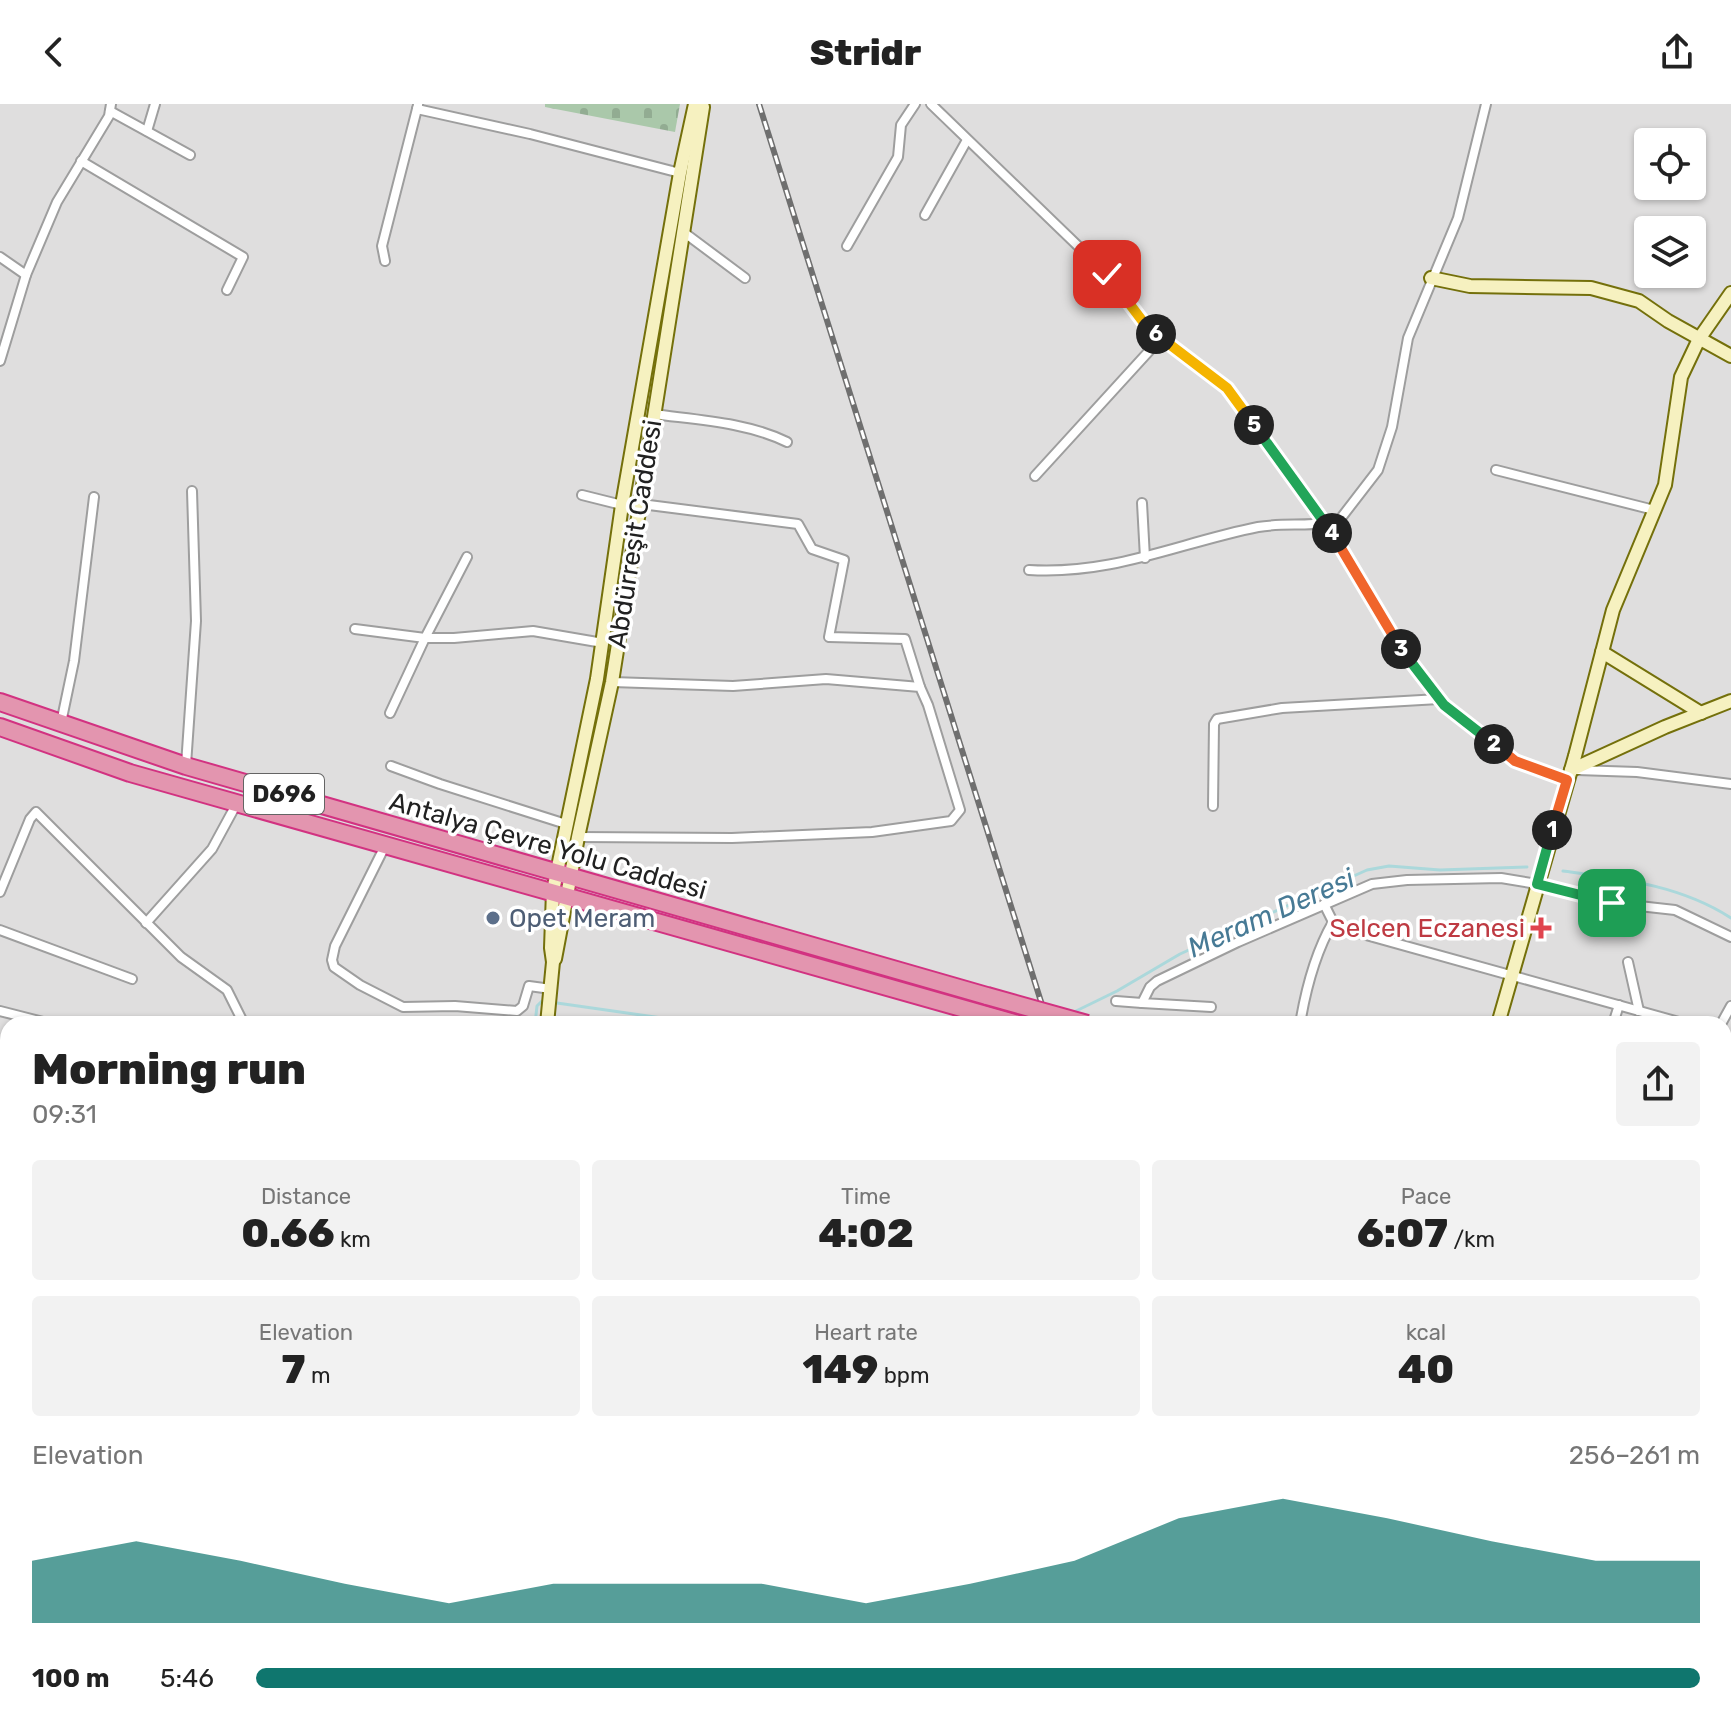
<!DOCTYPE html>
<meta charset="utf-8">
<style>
:root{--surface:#fff;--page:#f2f2f2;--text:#222;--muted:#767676;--accent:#0f766e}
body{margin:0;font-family:Rubik,sans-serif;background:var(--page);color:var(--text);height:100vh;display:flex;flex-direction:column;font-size:30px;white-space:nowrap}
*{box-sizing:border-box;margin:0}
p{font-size:26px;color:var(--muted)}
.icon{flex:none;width:44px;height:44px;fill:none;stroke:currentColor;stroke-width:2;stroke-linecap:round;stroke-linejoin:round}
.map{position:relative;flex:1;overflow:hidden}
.panel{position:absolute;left:0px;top:912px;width:1732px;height:708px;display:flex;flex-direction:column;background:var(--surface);border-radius:24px 24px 0 0;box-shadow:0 2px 6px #0004}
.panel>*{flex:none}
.fabs{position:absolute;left:1634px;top:24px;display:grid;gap:16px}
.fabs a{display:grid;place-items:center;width:72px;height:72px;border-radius:8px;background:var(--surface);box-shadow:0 2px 6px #0004;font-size:40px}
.pin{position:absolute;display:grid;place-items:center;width:68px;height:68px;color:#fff;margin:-34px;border-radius:16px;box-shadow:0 4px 12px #0006}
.km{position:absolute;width:40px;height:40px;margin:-20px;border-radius:50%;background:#222;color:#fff;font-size:22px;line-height:40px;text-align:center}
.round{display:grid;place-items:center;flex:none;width:84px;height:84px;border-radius:8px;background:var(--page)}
.headline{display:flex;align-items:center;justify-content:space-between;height:136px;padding:0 32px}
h1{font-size:44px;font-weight:800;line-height:60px}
.metrics{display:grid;grid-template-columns:repeat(3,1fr);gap:12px;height:136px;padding:8px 32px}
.metrics div{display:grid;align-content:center;border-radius:8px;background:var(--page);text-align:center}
.metrics b{font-size:40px;font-weight:800}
.metrics small{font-size:22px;font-weight:400}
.metrics p{font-size:22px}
.chart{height:224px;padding:16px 32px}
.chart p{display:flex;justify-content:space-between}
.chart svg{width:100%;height:144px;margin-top:8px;fill:var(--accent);opacity:.7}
ul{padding:0 32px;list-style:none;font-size:26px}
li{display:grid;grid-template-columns:128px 96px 1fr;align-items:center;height:60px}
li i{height:20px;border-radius:10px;background:var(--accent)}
header{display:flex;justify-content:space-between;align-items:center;height:104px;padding:0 32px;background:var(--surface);font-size:36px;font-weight:800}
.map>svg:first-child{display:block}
.residential{fill:#dfdede;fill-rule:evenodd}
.cemetery{fill:url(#cemetery-stones)}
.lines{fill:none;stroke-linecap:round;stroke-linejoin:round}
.stream{stroke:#abd8db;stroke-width:3}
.secondary-tunnel{stroke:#c7c3c0;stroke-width:12;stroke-dasharray:12 6;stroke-linecap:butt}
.street-casing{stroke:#9e9e9e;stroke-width:12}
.secondary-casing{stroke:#74700b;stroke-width:16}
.highway-casing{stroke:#d23281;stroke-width:20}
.street{stroke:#fff;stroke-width:8}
.secondary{stroke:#f6f1c0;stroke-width:12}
.highway{stroke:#e395af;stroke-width:16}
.rail-casing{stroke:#6f6f6f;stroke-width:6}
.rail{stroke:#fff;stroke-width:3;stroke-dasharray:9;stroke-linecap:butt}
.highway-bridge-casing{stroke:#d23281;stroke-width:20;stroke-linecap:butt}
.highway-bridge{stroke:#e395af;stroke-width:16}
.split-1-casing{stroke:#fff;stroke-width:16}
.split-2-casing{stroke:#fff;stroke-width:16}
.split-3-casing{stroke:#fff;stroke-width:16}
.split-4-casing{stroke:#fff;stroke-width:16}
.split-5-casing{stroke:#fff;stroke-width:16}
.split-6-casing{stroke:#fff;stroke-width:16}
.split-7-casing{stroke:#fff;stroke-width:16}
.split-1{stroke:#22a559;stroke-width:10}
.split-2{stroke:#f0652b;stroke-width:10}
.split-3{stroke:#22a559;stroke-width:10}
.split-4{stroke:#f0652b;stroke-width:10}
.split-5{stroke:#22a559;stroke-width:10}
.split-6{stroke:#f5b400;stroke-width:10}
.split-7{stroke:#f5b400;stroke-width:10}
.service-dot{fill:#5c6f8a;stroke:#fff;stroke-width:3}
.health-dot{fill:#e0444e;stroke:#fff;stroke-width:3}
.labels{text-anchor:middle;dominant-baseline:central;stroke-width:7;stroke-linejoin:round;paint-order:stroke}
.shield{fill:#fff;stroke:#646464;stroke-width:2}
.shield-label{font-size:24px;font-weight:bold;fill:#212121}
.street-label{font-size:26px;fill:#212121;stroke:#fff}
.service-label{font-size:26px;fill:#4e5e75;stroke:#fff;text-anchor:start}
.health-label{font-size:26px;fill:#be3a42;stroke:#fff;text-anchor:end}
.water-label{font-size:28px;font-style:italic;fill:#477a95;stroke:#fff}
</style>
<header><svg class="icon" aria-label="back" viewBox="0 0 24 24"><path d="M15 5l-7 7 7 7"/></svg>Stridr<svg class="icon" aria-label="share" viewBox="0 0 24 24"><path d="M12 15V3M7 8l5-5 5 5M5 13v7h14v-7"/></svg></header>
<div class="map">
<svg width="1731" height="1620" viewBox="0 0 1731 1620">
<defs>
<pattern id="cemetery-stones" width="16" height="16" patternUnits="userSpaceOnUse" patternTransform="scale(2)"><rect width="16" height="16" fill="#aac8aa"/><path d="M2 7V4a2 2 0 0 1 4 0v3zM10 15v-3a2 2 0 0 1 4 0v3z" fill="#92ac92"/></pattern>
</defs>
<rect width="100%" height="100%" fill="#f1ece8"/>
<path class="residential" d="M0,0H1731V1620H0ZM1648,38H1692V82H1648ZM1648,126H1692V170H1648ZM8,920H1724V1612H8Z"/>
<path class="cemetery" d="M545,0H680L675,28L545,3Z"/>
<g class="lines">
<g class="stream">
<path d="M1563,767C1622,775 1680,781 1731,814"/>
<path d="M557,899L704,920"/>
<path d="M1076,907L1117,887L1180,850L1367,766L1389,762L1440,766L1527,763"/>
<path d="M535,920L537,902L542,897"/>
<path d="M393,1620L394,1612"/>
</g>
<path class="secondary-tunnel" d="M1251,1620L1255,1612"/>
<g class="street-casing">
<g id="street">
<path d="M931,0L1107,170L1147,223L1227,284L1325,416L1395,537L1444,601L1515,657L1567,676"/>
<path d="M417,5L530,30L680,69"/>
<path d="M110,7L190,51"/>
<path d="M147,27L155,0"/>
<path d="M81,57L243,153L227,186"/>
<path d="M925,111L967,36"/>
<path d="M682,127L745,174"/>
<path d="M847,142L898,53L901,21L915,0"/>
<path d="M0,153L26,171"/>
<path d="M385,157L382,142L418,1"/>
<path d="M0,257L26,171L57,98L109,12L111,0"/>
<path d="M653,310C698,316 746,318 787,338"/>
<path d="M1496,366L1654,406"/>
<path d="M1035,372L1161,234"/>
<path d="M582,391L622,401"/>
<path d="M1142,399L1145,454"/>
<path d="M641,400L798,420L812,445L844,456L829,533L905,535L920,583"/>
<path d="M1331,427L1378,366L1392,323L1408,234L1458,114L1486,0"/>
<path d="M1029,466C1114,471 1178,439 1258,423C1280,419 1304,422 1326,419"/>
<path d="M355,525L425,534L467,453"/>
<path d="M390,609L425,534H454L533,527L603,539"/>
<path d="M61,619L74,557L94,393"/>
<path d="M186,661L196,517L192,387"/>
<path d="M391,662L440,680L566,720"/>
<path d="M1577,666L1637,668L1731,680"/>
<path d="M1213,702L1214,620L1217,615L1282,604L1439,595"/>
<path d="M578,733L732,734L872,728L951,717L960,706L928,601L920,583L826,575L733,582L612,578"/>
<path d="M386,740L335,842L332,856L334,863L360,881L403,903L455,902L517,907L523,902L529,882L551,885"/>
<path d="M0,788L30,715L36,708L181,853L227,886L244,920"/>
<path d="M1324,800L1333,818L1348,826L1686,920"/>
<path d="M146,819L212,745L237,699"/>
<path d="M0,826L132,875"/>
<path d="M1628,858L1639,907"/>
<path d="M1116,897L1142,899"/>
<path d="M1211,903L1142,899L1150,883L1157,877L1238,838L1372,780L1407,776L1501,774L1537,780L1612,799L1675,806L1731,833"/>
<path d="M0,907L51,920"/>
<path d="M1300,920C1306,884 1315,849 1333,818"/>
<path d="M1613,920L1619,901"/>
<path d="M1721,920L1731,902"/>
<path d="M1724,938L1731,947"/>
<path d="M1724,993L1731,988"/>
<path d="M1724,1107L1731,1108"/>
<path d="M0,1125L3,1149"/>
<path d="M1724,1196H1731"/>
<path d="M0,1374H8"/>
<path d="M1724,1519L1731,1521"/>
<path d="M0,1560L8,1544"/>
<path d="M0,1599L8,1601"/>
<path d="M1724,1602L1731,1575"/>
<path d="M58,1612L95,1620"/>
<path d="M1077,1612L1092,1620"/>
<path d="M1362,1612L1383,1620"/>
<path d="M210,1620V1612"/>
<path d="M292,1620L293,1612"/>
<path d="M379,1620L380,1612"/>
<path d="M559,1620L560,1612"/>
<path d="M688,1620L691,1612"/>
<path d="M803,1620L805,1612"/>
<path d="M931,1620L934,1612"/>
<path d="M1030,1620L1034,1612"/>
<path d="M1130,1620L1134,1612"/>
<path d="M1414,1620L1416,1612"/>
<path d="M1534,1620L1536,1612"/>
<path d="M1630,1620L1632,1612"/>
<path d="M1719,1620L1721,1612"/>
</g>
</g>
<g class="secondary-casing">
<g id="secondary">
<path d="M1431,174L1470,182L1591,184L1639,197L1668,217L1731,252"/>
<path d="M1602,548L1701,609"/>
<path d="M1571,666L1665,623L1731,597"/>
<path d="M555,855L578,733L612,578L703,3"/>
<path d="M547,920L553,858L551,844L553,787L597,575L622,401L680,69L695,0"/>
<path d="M1498,920L1575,652L1613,506L1665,381L1681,273L1699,235L1731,189"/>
<path d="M409,1620L410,1612"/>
</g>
</g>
<g class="highway-casing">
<g id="highway">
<path d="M0,598L186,662L987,892"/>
<path d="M0,623L130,669L1018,920"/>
<path d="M1724,1268L1731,1273"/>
<path d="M1724,1297L1731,1302"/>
</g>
</g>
<use href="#street" class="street"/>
<use href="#secondary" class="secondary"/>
<use href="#highway" class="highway"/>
<g class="rail-casing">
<g id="rail">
<path d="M759,0L1048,920"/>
<path d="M1256,1612L1259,1620"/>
</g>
</g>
<use href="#rail" class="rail"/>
<g class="highway-bridge-casing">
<path id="highway-bridge" d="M987,892L1087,920"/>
</g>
<use href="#highway-bridge" class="highway-bridge"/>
</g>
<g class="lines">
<g class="split-1-casing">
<path id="split-1" d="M1552,726L1537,780L1612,799"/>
</g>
<g class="split-2-casing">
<path id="split-2" d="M1494,640L1515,657L1567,676L1552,726"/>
</g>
<g class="split-3-casing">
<path id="split-3" d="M1401,545L1444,601L1494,640"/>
</g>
<g class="split-4-casing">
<path id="split-4" d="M1332,429L1401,545"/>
</g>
<g class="split-5-casing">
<path id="split-5" d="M1254,321L1332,429"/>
</g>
<g class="split-6-casing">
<path id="split-6" d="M1156,230L1227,284L1254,321"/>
</g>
<g class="split-7-casing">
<path id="split-7" d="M1107,170L1147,223L1156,230"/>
</g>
<use href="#split-1" class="split-1"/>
<use href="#split-2" class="split-2"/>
<use href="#split-3" class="split-3"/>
<use href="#split-4" class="split-4"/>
<use href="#split-5" class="split-5"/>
<use href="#split-6" class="split-6"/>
<use href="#split-7" class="split-7"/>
</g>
<circle class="service-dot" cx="493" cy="814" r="8"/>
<path class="health-dot" d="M1537 812h8v8h8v8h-8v8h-8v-8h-8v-8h8z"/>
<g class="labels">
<rect class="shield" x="244" y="670" width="80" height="40" rx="6"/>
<g class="shield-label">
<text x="284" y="690">D696</text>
</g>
<g class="street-label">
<text transform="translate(635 430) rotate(-81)">Abdürreşit Caddesi</text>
<text transform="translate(548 742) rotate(16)">Antalya Çevre Yolu Caddesi</text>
</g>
<g class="service-label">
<text x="509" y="814">Opet Meram</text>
</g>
<g class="health-label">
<text x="1525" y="824">Selcen Eczanesi</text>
</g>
<g class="water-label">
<text transform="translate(1271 809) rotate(-24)">Meram Deresi</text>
</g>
</g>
</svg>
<div class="fabs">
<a><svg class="icon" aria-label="locate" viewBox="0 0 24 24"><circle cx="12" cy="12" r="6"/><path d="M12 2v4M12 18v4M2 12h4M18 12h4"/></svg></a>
<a><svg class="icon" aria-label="layers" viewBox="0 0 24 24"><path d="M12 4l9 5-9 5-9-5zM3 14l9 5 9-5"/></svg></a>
</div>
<div class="pin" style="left:1612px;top:799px;background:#1e9e55"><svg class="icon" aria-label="arrive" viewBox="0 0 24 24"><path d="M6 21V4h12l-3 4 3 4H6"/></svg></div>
<div class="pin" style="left:1107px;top:170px;background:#d93025"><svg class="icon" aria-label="check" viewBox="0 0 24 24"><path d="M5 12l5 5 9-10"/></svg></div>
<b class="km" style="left:1552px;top:726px">1</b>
<b class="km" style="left:1494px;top:640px">2</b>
<b class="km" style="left:1401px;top:545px">3</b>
<b class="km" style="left:1332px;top:429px">4</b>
<b class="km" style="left:1254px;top:321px">5</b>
<b class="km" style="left:1156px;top:230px">6</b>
<section class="panel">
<div class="headline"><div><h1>Morning run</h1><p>09:31</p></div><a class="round"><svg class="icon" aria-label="share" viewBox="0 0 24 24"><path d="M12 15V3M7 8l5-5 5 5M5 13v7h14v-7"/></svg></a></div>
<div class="metrics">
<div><p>Distance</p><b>0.66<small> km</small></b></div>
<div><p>Time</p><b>4:02</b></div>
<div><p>Pace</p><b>6:07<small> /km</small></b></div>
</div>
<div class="metrics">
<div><p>Elevation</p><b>7<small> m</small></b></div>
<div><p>Heart rate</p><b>149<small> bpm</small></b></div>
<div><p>kcal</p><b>40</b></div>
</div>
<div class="chart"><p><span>Elevation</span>256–261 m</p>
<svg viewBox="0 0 160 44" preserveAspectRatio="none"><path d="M0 44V25L10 19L20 25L30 32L40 38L50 32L60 32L70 32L80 38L90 32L100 25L110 12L120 6L130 12L140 19L150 25L160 25V44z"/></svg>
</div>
<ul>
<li><b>100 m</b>5:46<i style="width:100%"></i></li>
</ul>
</section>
</div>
